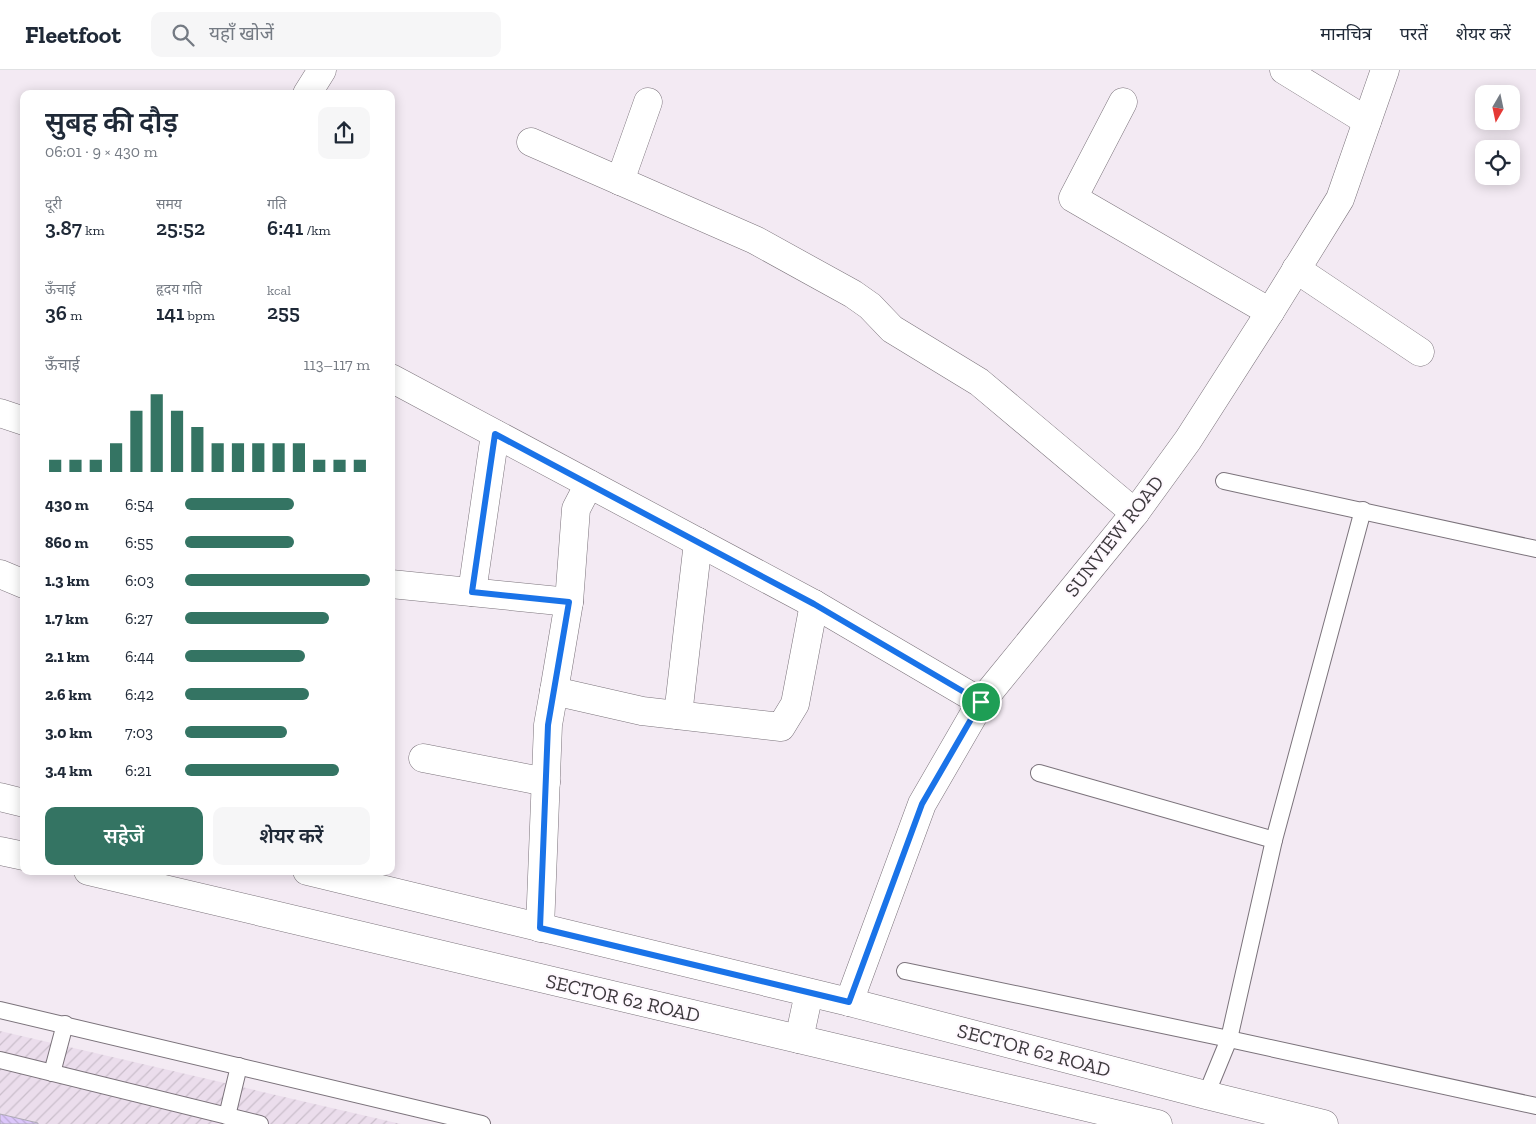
<!DOCTYPE html>
<html lang="hi">
<meta charset="utf-8">
<style>
:root{--surface:#fff;--page:#f6f6f7;--text:#1f2937;--muted:#747a83;--line:#e0e1e3;--accent:#347463}
body{margin:0;font-family:"Zilla Slab","Noto Sans Devanagari",serif;background:var(--page);color:var(--text);height:100vh;display:flex;flex-direction:column;font-size:19px;white-space:nowrap}
*{box-sizing:border-box;margin:0}
p{font-size:16px;color:var(--muted)}
.icon{flex:none;width:28px;height:28px;fill:none;stroke:currentColor;stroke-width:2;stroke-linecap:round;stroke-linejoin:round}
.map{position:relative;flex:1;overflow:hidden}
.side{position:absolute;left:20px;top:20px;width:375px;height:785px;display:flex;flex-direction:column;background:var(--surface);border-radius:10px;box-shadow:0 2px 12px #0003}
.side>*{flex:none}
.needle{width:32px;rotate:189deg}
.tools{position:absolute;left:1475px;top:15px;display:grid;gap:10px}
.tools a{display:grid;place-items:center;width:45px;height:45px;border-radius:10px;background:var(--surface);box-shadow:0 2px 12px #0003;font-size:25px}
.pin{position:absolute;display:grid;place-items:center;width:42px;height:42px;color:#fff;margin:-21px;border:2px solid #fff;border-radius:50%;box-shadow:0 1px 5px #0007}
.round{display:grid;place-items:center;flex:none;width:52px;height:52px;border-radius:10px;background:var(--page)}
.overview{display:flex;align-items:center;justify-content:space-between;height:85px;padding:0 25px}
h1{font-size:28px;font-weight:600;line-height:38px}
.figures{display:grid;grid-template-columns:repeat(3,1fr);gap:8px;height:85px;padding:5px 25px}
.figures div{display:grid;align-content:center}
.figures b{font-size:21px;font-weight:600}
.figures small{font-size:14px;font-weight:400}
.figures p{font-size:14px}
.chart{height:140px;padding:10px 25px}
.chart p{display:flex;justify-content:space-between}
.chart svg{width:100%;height:90px;margin-top:5px;stroke:var(--accent);stroke-width:6}
.primary-button{display:flex;gap:10px;margin-top:auto;padding:10px 25px}
.primary-button a{flex:1;height:58px;border-radius:10px;background:var(--accent);color:#fff;font-size:20px;font-weight:600;line-height:58px;text-align:center}
.primary-button a+a{background:var(--page);color:var(--text)}
ul{padding:0 25px;list-style:none;font-size:16px}
li{display:grid;grid-template-columns:80px 60px 1fr;align-items:center;height:38px}
li i{height:12px;border-radius:6px;background:var(--accent)}
header{display:flex;align-items:center;gap:30px;box-sizing:border-box;height:70px;padding:0 25px;background:var(--surface);border-bottom:1px solid var(--line)}
header strong{font-size:24px}
nav{display:flex;gap:28px;margin-inline-start:auto;font-size:18px}
.search{width:350px;height:45px;background:var(--page);display:flex;align-items:center;gap:12px;box-sizing:border-box;padding:0 18px;border-radius:10px;color:var(--muted);font-size:19px}
.map>svg:first-child{display:block}
.industrial{fill:url(#industrial-furrows)}
.building{fill:url(#building-back-hatch);stroke:#aeaab5}
.lines{fill:none;stroke-linecap:round;stroke-linejoin:round}
.lane-casing{stroke:#7b737b;stroke-width:18}
.street-casing{stroke:#7b737b;stroke-width:29}
.secondary-casing{stroke:#7b737b;stroke-width:29}
.lane{stroke:#fff;stroke-width:16}
.street{stroke:#fff;stroke-width:28}
.secondary{stroke:#fff;stroke-width:28}
.route-casing{stroke:#fff;stroke-width:10}
.route{stroke:#1a73e8;stroke-width:6}
.labels{text-anchor:middle;dominant-baseline:central;stroke-width:4;stroke-linejoin:round;paint-order:stroke}
.street-label{font-size:20px;fill:#3d393d;stroke:#fef8fe}
</style>
<header>
<strong>Fleetfoot</strong>
<div class="search"><svg class="icon" aria-label="search" viewBox="0 0 24 24"><circle cx="10" cy="10" r="6"/><path d="M15 15l6 6"/></svg>यहाँ खोजें</div>
<nav><a>मानचित्र</a><a>परतें</a><a>शेयर करें</a></nav>
</header>
<div class="map">
<svg width="1536" height="1054" viewBox="0 0 1536 1054">
<defs>
<pattern id="industrial-furrows" width="10" height="10" patternUnits="userSpaceOnUse" patternTransform="scale(1.25)"><rect width="10" height="10" fill="#ebddec"/><path d="M-1 1l2-2M0 10L10 0M9 11l2-2" fill="none" stroke="#cabecb"/></pattern>
<pattern id="building-back-hatch" width="6" height="6" patternUnits="userSpaceOnUse" patternTransform="scale(1.25)"><rect width="6" height="6" fill="#dbc6fa"/><path d="M-1 5l2 2M0 0l6 6M5-1l2 2" fill="none" stroke="#bdabd7"/></pattern>
</defs>
<rect width="100%" height="100%" fill="#f3eaf3"/>
<path class="industrial" d="M0,961L401,1054H0Z"/>
<path class="building" d="M0,1044L38,1053V1054H0Z"/>
<g class="lines">
<g class="lane-casing">
<g id="lane">
<path d="M1224,411L1536,479"/>
<path d="M1039,703L1274,770"/>
<path d="M905,901L1229,969L1536,1036"/>
<path d="M0,940L482,1054"/>
<path d="M0,990L260,1054"/>
<path d="M52,1003L65,954"/>
<path d="M1206,1025L1229,969L1274,770L1363,440"/>
<path d="M227,1046L239,996"/>
</g>
</g>
<g class="street-casing">
<g id="street">
<path d="M1284,0L1367,51"/>
<path d="M307,24L322,0"/>
<path d="M1123,32L1073,128L1270,242"/>
<path d="M531,72L755,170L853,224L870,236L892,259L979,312L1135,443"/>
<path d="M620,111L648,32"/>
<path d="M1296,199L1420,282"/>
<path d="M391,308L814,534L981,632"/>
<path d="M0,343L24,351"/>
<path d="M0,504L24,514"/>
<path d="M391,514L569,532"/>
<path d="M472,522L495,364"/>
<path d="M554,621L569,532L576,439L589,414"/>
<path d="M678,645L698,472"/>
<path d="M423,688L546,712"/>
<path d="M540,858L548,655L554,621L642,641L781,657L795,634L814,534"/>
<path d="M849,932L922,734L981,632L1135,443L1188,370L1270,242L1340,129L1385,0"/>
</g>
</g>
<g class="secondary-casing">
<g id="secondary">
<path d="M0,727L24,733"/>
<path d="M0,781L24,786"/>
<path d="M88,801L1158,1054"/>
<path d="M307,801L849,932L1206,1025L1324,1054"/>
<path d="M799,969L809,923"/>
</g>
</g>
<use href="#lane" class="lane"/>
<use href="#street" class="street"/>
<use href="#secondary" class="secondary"/>
</g>
<g class="lines">
<g class="route-casing">
<path id="route" d="M495,364L814,534L981,632L922,734L849,932L540,858L548,655L569,532L472,522Z"/>
</g>
<use href="#route" class="route"/>
</g>
<g class="labels">
<g class="street-label">
<text transform="translate(1114 466) rotate(-52)">SUNVIEW ROAD</text>
<text transform="translate(623 928) rotate(13)">SECTOR 62 ROAD</text>
<text transform="translate(1034 980) rotate(15)">SECTOR 62 ROAD</text>
</g>
</g>
</svg>
<div class="tools">
<a><svg class="needle" viewBox="-14 -14 28 28"><path d="M0-13l5 13h-10z" fill="#e53935"/><path d="M0 13l5-13h-10z" fill="#747a83"/></svg></a>
<a><svg class="icon" aria-label="locate" viewBox="0 0 24 24"><circle cx="12" cy="12" r="6"/><path d="M12 2v4M12 18v4M2 12h4M18 12h4"/></svg></a>
</div>
<div class="pin" style="left:981px;top:632px;background:#1e9e55"><svg class="icon" aria-label="arrive" viewBox="0 0 24 24"><path d="M6 21V4h12l-3 4 3 4H6"/></svg></div>
<section class="side">
<div class="overview"><div><h1>सुबह की दौड़</h1><p>06:01 · 9 × 430 m</p></div><a class="round"><svg class="icon" aria-label="share" viewBox="0 0 24 24"><path d="M12 15V3M7 8l5-5 5 5M5 13v7h14v-7"/></svg></a></div>
<div class="figures">
<div><p>दूरी</p><b>3.87<small> km</small></b></div>
<div><p>समय</p><b>25:52</b></div>
<div><p>गति</p><b>6:41<small> /km</small></b></div>
</div>
<div class="figures">
<div><p>ऊँचाई</p><b>36<small> m</small></b></div>
<div><p>हृदय गति</p><b>141<small> bpm</small></b></div>
<div><p>kcal</p><b>255</b></div>
</div>
<div class="chart"><p><span>ऊँचाई</span>113–117 m</p>
<svg viewBox="0 0 160 44" preserveAspectRatio="none"><path d="M5 44V38M15 44V38M25 44V38M35 44V30M45 44V14M55 44V6M65 44V14M75 44V22M85 44V30M95 44V30M105 44V30M115 44V30M125 44V30M135 44V38M145 44V38M155 44V38"/></svg>
</div>
<ul>
<li><b>430 m</b>6:54<i style="width:59%"></i></li>
<li><b>860 m</b>6:55<i style="width:59%"></i></li>
<li><b>1.3 km</b>6:03<i style="width:100%"></i></li>
<li><b>1.7 km</b>6:27<i style="width:78%"></i></li>
<li><b>2.1 km</b>6:44<i style="width:65%"></i></li>
<li><b>2.6 km</b>6:42<i style="width:67%"></i></li>
<li><b>3.0 km</b>7:03<i style="width:55%"></i></li>
<li><b>3.4 km</b>6:21<i style="width:83%"></i></li>
</ul>
<div class="primary-button"><a>सहेजें</a><a>शेयर करें</a></div>
</section>
</div>
